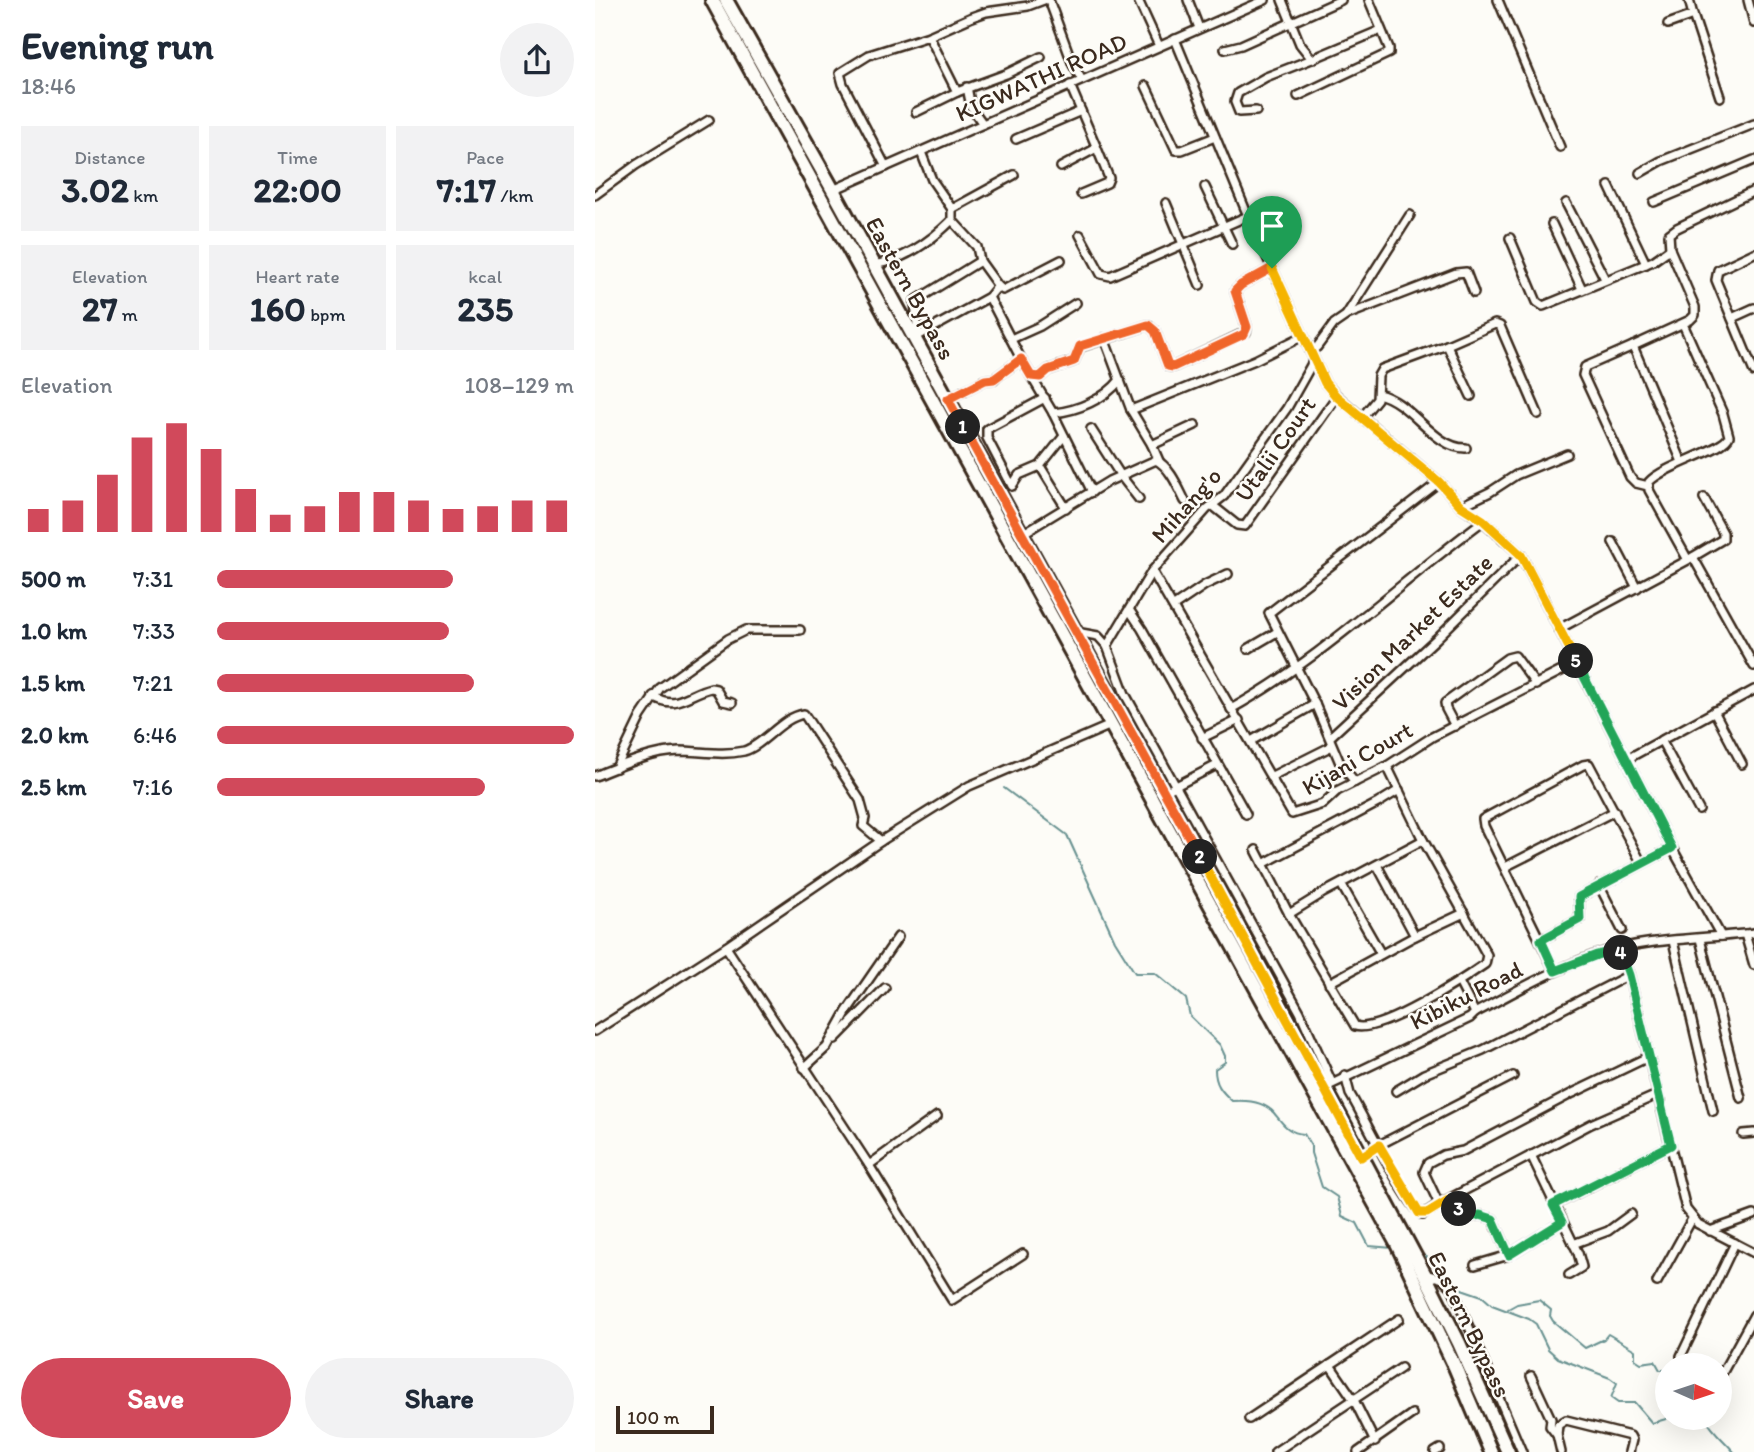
<!DOCTYPE html>
<meta charset="utf-8">
<style>
:root{--surface:#fff;--page:#f2f2f3;--text:#1f2937;--muted:#747a83;--accent:#d1495b}
body{margin:0;font-family:Itim,sans-serif;background:var(--page);color:var(--text);height:100vh;display:flex;flex-direction:column;font-size:26px;white-space:nowrap}
*{box-sizing:border-box;margin:0}
p{font-size:23px;color:var(--muted)}
.icon{flex:none;width:38px;height:38px;fill:none;stroke:currentColor;stroke-width:2;stroke-linecap:round;stroke-linejoin:round}
.map{position:relative;flex:1;overflow:hidden}
.sheet{display:flex;flex-direction:column;background:var(--surface);width:595px}
.sheet>*{flex:none}
.needle{width:46px;rotate:93deg}
.controls{position:absolute;left:1060px;top:1353px;display:grid;gap:14px}
.controls a{display:grid;place-items:center;width:77px;height:77px;border-radius:50%;background:var(--surface);box-shadow:0 7px 28px #0002;font-size:35px}
.scale{position:absolute;left:21px;bottom:18px;width:98px;box-sizing:border-box;padding-left:7px;border:4px solid #3b2a1e;border-top:0;font-size:19px;line-height:24px;white-space:nowrap;color:#3b2a1e;-webkit-text-stroke:5px #fdfcf7;paint-order:stroke}
.pin{position:absolute;display:grid;place-items:center;width:60px;height:60px;color:#fff;margin:-72px -30px;border-radius:50% 50% 50% 0;rotate:-45deg;box-shadow:0 0 7px #0007}
.pin .icon{rotate:45deg}
.km{position:absolute;width:35px;height:35px;margin:-18px;border-radius:50%;background:#222;color:#fff;font-size:19px;line-height:35px;text-align:center}
.round{display:grid;place-items:center;flex:none;width:74px;height:74px;border-radius:37px;background:var(--page)}
.overview{display:flex;align-items:center;justify-content:space-between;height:119px;padding:0 21px}
h1{font-size:38px;font-weight:800;line-height:52px}
.stats{display:grid;grid-template-columns:repeat(3,1fr);gap:10px;height:119px;padding:7px 21px}
.stats div{display:grid;align-content:center;border-radius:0px;background:var(--page);text-align:center}
.stats b{font-size:35px;font-weight:800}
.stats small{font-size:19px;font-weight:400}
.stats p{font-size:19px}
.chart{height:196px;padding:14px 21px}
.chart p{display:flex;justify-content:space-between}
.chart svg{width:100%;height:126px;margin-top:7px;stroke:var(--accent);stroke-width:6}
.button{display:flex;gap:14px;margin-top:auto;padding:14px 21px}
.button a{flex:1;height:80px;border-radius:42px;background:var(--accent);color:#fff;font-size:28px;font-weight:800;line-height:80px;text-align:center}
.button a+a{background:var(--page);color:var(--text)}
ul{padding:0 21px;list-style:none;font-size:23px}
li{display:grid;grid-template-columns:112px 84px 1fr;align-items:center;height:52px}
li i{height:18px;border-radius:9px;background:var(--accent)}
main{display:flex;flex:1;min-height:0}
.map>svg:first-child{display:block}
.lines{fill:none;stroke-linecap:round;stroke-linejoin:round}
.stream{stroke:#679190;stroke-width:2}
.street-casing{stroke:#3b2a1e;stroke-width:12}
.primary-casing{stroke:#3b2a1e;stroke-width:18}
.street{stroke:#fdfcf7;stroke-width:7}
.primary{stroke:#fdfcf7;stroke-width:12}
.split-1-casing{stroke:#fff;stroke-width:14}
.split-2-casing{stroke:#fff;stroke-width:14}
.split-3-casing{stroke:#fff;stroke-width:14}
.split-4-casing{stroke:#fff;stroke-width:14}
.split-5-casing{stroke:#fff;stroke-width:14}
.split-6-casing{stroke:#fff;stroke-width:14}
.split-1{stroke:#f0652b;stroke-width:9}
.split-2{stroke:#f0652b;stroke-width:9}
.split-3{stroke:#f5b400;stroke-width:9}
.split-4{stroke:#22a559;stroke-width:9}
.split-5{stroke:#22a559;stroke-width:9}
.split-6{stroke:#f5b400;stroke-width:9}
.labels{text-anchor:middle;dominant-baseline:central;stroke-width:5;stroke-linejoin:round;paint-order:stroke}
.street-label{font-size:24px;fill:#3b2a1e;stroke:#fdfcf7}
</style>
<main>
<section class="sheet">
<div class="overview"><div><h1>Evening run</h1><p>18:46</p></div><a class="round"><svg class="icon" aria-label="share" viewBox="0 0 24 24"><path d="M12 15V3M7 8l5-5 5 5M5 13v7h14v-7"/></svg></a></div>
<div class="stats">
<div><p>Distance</p><b>3.02<small> km</small></b></div>
<div><p>Time</p><b>22:00</b></div>
<div><p>Pace</p><b>7:17<small> /km</small></b></div>
</div>
<div class="stats">
<div><p>Elevation</p><b>27<small> m</small></b></div>
<div><p>Heart rate</p><b>160<small> bpm</small></b></div>
<div><p>kcal</p><b>235</b></div>
</div>
<div class="chart"><p><span>Elevation</span>108–129 m</p>
<svg viewBox="0 0 160 44" preserveAspectRatio="none"><path d="M5 44V36M15 44V33M25 44V24M35 44V11M45 44V6M55 44V15M65 44V29M75 44V38M85 44V35M95 44V30M105 44V30M115 44V33M125 44V36M135 44V35M145 44V33M155 44V33"/></svg>
</div>
<ul>
<li><b>500 m</b>7:31<i style="width:66%"></i></li>
<li><b>1.0 km</b>7:33<i style="width:65%"></i></li>
<li><b>1.5 km</b>7:21<i style="width:72%"></i></li>
<li><b>2.0 km</b>6:46<i style="width:100%"></i></li>
<li><b>2.5 km</b>7:16<i style="width:75%"></i></li>
</ul>
<div class="button"><a>Save</a><a>Share</a></div>
</section>
<div class="map">
<svg width="1159" height="1452" viewBox="0 0 1159 1452">
<rect width="100%" height="100%" fill="#fdfcf7"/>
<filter id="ink" filterUnits="userSpaceOnUse"><feTurbulence type="fractalNoise" baseFrequency=".0143" numOctaves="2"/><feDisplacementMap in="SourceGraphic" scale="14" xChannelSelector="R" yChannelSelector="G"/><feConvolveMatrix kernelMatrix="1 2 1 2 8 2 1 2 1" color-interpolation-filters="sRGB"/></filter>
<g filter="url(#ink)">
<g class="lines">
<g class="stream">
<path d="M409,788L472,835L520,941L540,973H560L591,999L595,1016L625,1045L630,1056V1062L620,1069C620,1084 626,1091 637,1101C650,1100 669,1101 679,1113C688,1124 693,1133 709,1134L716,1146V1153L727,1187L742,1197L747,1216L762,1223L774,1246L798,1248"/>
<path d="M825,1253L838,1261L840,1266L847,1275"/>
<path d="M858,1286L887,1296L897,1305L934,1319L941,1324L953,1349L963,1358L1015,1378L1022,1383L1016,1398L1023,1403H1040L1057,1423L1071,1419L1073,1416"/>
<path d="M913,1309L922,1304L944,1300L956,1310L955,1316L958,1321L990,1348L1009,1339L1013,1334L1040,1350V1359L1046,1363L1060,1361L1065,1370H1071L1066,1387L1073,1395"/>
<path d="M1110,1418C1118,1432 1129,1440 1139,1452"/>
</g>
<g class="street-casing">
<g id="street">
<path d="M454,0L478,65L487,80"/>
<path d="M543,0L564,46"/>
<path d="M593,0L604,28"/>
<path d="M687,0L705,44L717,59L786,30"/>
<path d="M903,0L965,147"/>
<path d="M1153,0L1159,23"/>
<path d="M1098,15L1125,97"/>
<path d="M1073,24L1098,15L1094,0"/>
<path d="M580,39L653,216L730,383L742,396L844,482L866,506L888,521L926,555L1077,848L1126,936"/>
<path d="M630,49L646,45L746,0"/>
<path d="M551,86L581,150H587L620,137"/>
<path d="M372,87L376,107L388,124"/>
<path d="M362,92L411,74L446,57"/>
<path d="M703,96L794,53V48L774,0"/>
<path d="M661,111L644,112L640,102L643,93L671,77L717,59"/>
<path d="M321,112L362,92L334,36"/>
<path d="M421,139L486,111"/>
<path d="M326,152L337,180L357,209V220L382,247L385,261L403,286"/>
<path d="M291,167L248,84L245,73L274,55L334,36L377,17L391,12L433,6L449,0"/>
<path d="M466,167L498,150L501,146L475,85"/>
<path d="M1045,173L1066,161L1159,124"/>
<path d="M1014,186L1051,264"/>
<path d="M610,187L637,244"/>
<path d="M238,190L670,0"/>
<path d="M486,194L512,183L514,178L501,146"/>
<path d="M0,195L41,165L114,120"/>
<path d="M1059,202L1159,160"/>
<path d="M571,203L605,285"/>
<path d="M971,203L1010,279"/>
<path d="M357,209L419,175"/>
<path d="M957,224L987,289"/>
<path d="M485,235L506,274L515,276L653,216"/>
<path d="M915,238L942,302L948,306L1058,261L1075,249"/>
<path d="M1159,253L1123,270L1121,280L1159,372"/>
<path d="M279,265C309,260 336,241 357,220"/>
<path d="M394,297L426,359L458,413L497,492"/>
<path d="M752,314L815,215"/>
<path d="M1137,318L1159,308"/>
<path d="M317,333L323,336L394,297L403,286L408,290L466,260"/>
<path d="M323,336L320,301L385,261"/>
<path d="M509,338L536,410L557,445L564,461"/>
<path d="M416,339L445,326L481,303"/>
<path d="M852,345L876,396"/>
<path d="M1038,346L990,367L988,375L1035,477L1041,483L1053,486"/>
<path d="M715,351L722,347L739,324L752,315L861,273L871,272L879,293"/>
<path d="M436,376L445,377L453,370L479,361L485,347L553,325L560,331L573,366L578,367L651,332L652,327L640,291L646,285L677,268"/>
<path d="M783,394C816,401 839,449 871,448"/>
<path d="M450,398L392,429V438L417,486L424,475L445,466L469,436"/>
<path d="M353,399L390,380L399,379L426,359"/>
<path d="M536,410L660,360L708,336"/>
<path d="M458,413C482,411 510,399 525,380"/>
<path d="M768,416L782,399L783,376L787,369L852,345L900,324L905,326L943,414"/>
<path d="M496,429L526,476L544,499"/>
<path d="M557,445L600,425"/>
<path d="M1087,462L1038,346L1095,320L1100,315V307L1075,249L1074,234L1082,228L1159,191"/>
<path d="M445,466L471,508"/>
<path d="M617,505L642,525L650,526L742,396"/>
<path d="M866,506L895,492L921,475L972,454"/>
<path d="M427,534L514,481L561,460C575,467 583,487 590,501"/>
<path d="M1018,542L1042,588"/>
<path d="M1098,557L1159,666"/>
<path d="M1096,558L1128,539V533L1109,498"/>
<path d="M557,571L697,814L728,804L742,791L792,766L837,737L982,663"/>
<path d="M579,606L610,585L633,574"/>
<path d="M535,611L547,629L651,814"/>
<path d="M964,629L1093,560L1054,490V482C1069,465 1130,450 1134,436L1128,414L1088,324"/>
<path d="M481,632L503,636L512,646L557,571L612,509L629,496L692,408L719,360"/>
<path d="M512,646L530,694L705,1012L737,1083"/>
<path d="M653,649L682,632"/>
<path d="M58,696C81,711 93,693 116,688L121,689L128,701L137,703"/>
<path d="M636,709C728,658 804,583 888,521"/>
<path d="M1119,711L1147,764"/>
<path d="M860,726L851,709L850,703L912,658L920,656L941,685"/>
<path d="M735,737L841,639L926,555"/>
<path d="M607,738L644,720"/>
<path d="M1066,740L1104,810"/>
<path d="M656,741L720,704"/>
<path d="M1032,759L1159,690"/>
<path d="M21,768L46,716L65,688L133,639L151,630H205"/>
<path d="M0,776C25,766 56,752 84,751C106,751 127,756 149,751C169,745 187,717 209,714L265,800L270,818L268,826L286,841"/>
<path d="M675,777L737,746"/>
<path d="M760,782L745,763L720,704L674,613L844,482"/>
<path d="M569,792L622,765"/>
<path d="M661,850L694,914L760,1026C785,1034 867,980 890,964L892,955L828,840L792,766"/>
<path d="M668,864L783,803L804,790"/>
<path d="M782,865L820,936"/>
<path d="M910,867L1020,811"/>
<path d="M746,884L786,954"/>
<path d="M1004,885L1027,930"/>
<path d="M694,914L728,893L828,840"/>
<path d="M1150,934L1159,965"/>
<path d="M1105,939L1146,1098"/>
<path d="M946,940L985,919L984,897L1077,848"/>
<path d="M1078,941L1118,1111"/>
<path d="M131,947L274,1165L357,1300L428,1254"/>
<path d="M1024,949L1034,975L1091,1209L1103,1224L1159,1253"/>
<path d="M960,971L889,826L888,819L988,765L994,764L1046,862"/>
<path d="M864,982L880,1013"/>
<path d="M734,983L820,936L869,913"/>
<path d="M0,1031L131,947L286,841L374,786L516,725"/>
<path d="M240,1039L290,988"/>
<path d="M209,1068L232,1047L252,1011L303,937"/>
<path d="M750,1075L755,1094C769,1117 811,1205 828,1215L844,1204L996,1124L1062,1095"/>
<path d="M733,1086L875,1018L880,1013C919,992 958,970 1000,955C1050,938 1107,939 1159,933"/>
<path d="M801,1091L829,1074L888,1050L1034,975"/>
<path d="M1148,1134L1159,1133"/>
<path d="M936,1155L983,1253L987,1267L974,1275"/>
<path d="M766,1157L784,1145L918,1076"/>
<path d="M274,1165L342,1116"/>
<path d="M855,1199C864,1209 870,1221 885,1215L898,1219L914,1255"/>
<path d="M844,1204L829,1172L833,1163L848,1155L868,1151L978,1093L1053,1057"/>
<path d="M959,1205L1076,1145"/>
<path d="M1115,1231L1159,1215"/>
<path d="M978,1244L1013,1231L1036,1214"/>
<path d="M880,1265L914,1255L967,1222"/>
<path d="M830,1274L848,1279L857,1287L927,1452"/>
<path d="M1062,1282L1097,1219"/>
<path d="M1086,1356L1140,1243"/>
<path d="M735,1365L759,1400L780,1442"/>
<path d="M936,1376L956,1419L955,1426L962,1435"/>
<path d="M1125,1377L1159,1315"/>
<path d="M654,1419L804,1319"/>
<path d="M680,1452L806,1368"/>
<path d="M763,1452L817,1414"/>
<path d="M840,1452L845,1449"/>
<path d="M966,1452L962,1435L963,1425L971,1420L1035,1436L1037,1440L1034,1452"/>
</g>
</g>
<g class="primary-casing">
<g id="primary">
<path d="M117,0L801,1242L860,1367L896,1452"/>
<path d="M131,0L238,190L705,1041L829,1273L864,1343L913,1452"/>
</g>
</g>
<use href="#street" class="street"/>
<use href="#primary" class="primary"/>
</g>
</g>
<g class="lines" filter="url(#ink)">
<g class="split-1-casing">
<path id="split-1" d="M368,427L353,399L390,380L399,379L426,359L436,376L445,377L453,370L479,361L485,346L553,325L560,331L573,366L578,367L649,334L652,327L640,291L646,285L677,268"/>
</g>
<g class="split-2-casing">
<path id="split-2" d="M368,427L605,857"/>
</g>
<g class="split-3-casing">
<path id="split-3" d="M605,857L766,1157L784,1145L824,1213H832L855,1199L864,1209"/>
</g>
<g class="split-4-casing">
<path id="split-4" d="M864,1209L874,1217L885,1215L898,1219L914,1255L967,1222L958,1205L1076,1145L1034,975L1026,953"/>
</g>
<g class="split-5-casing">
<path id="split-5" d="M981,661L1077,848L984,897L985,919L946,940L960,971L1002,955L1024,949L1026,953"/>
</g>
<g class="split-6-casing">
<path id="split-6" d="M677,268L730,383L741,396L844,482L866,506L888,520L926,555L981,661"/>
</g>
<use href="#split-1" class="split-1"/>
<use href="#split-2" class="split-2"/>
<use href="#split-3" class="split-3"/>
<use href="#split-4" class="split-4"/>
<use href="#split-5" class="split-5"/>
<use href="#split-6" class="split-6"/>
</g>
<g class="labels">
<g class="street-label">
<text transform="translate(446 77) rotate(-24)">KIGWATHI ROAD</text>
<text transform="translate(316 288) rotate(61)">Eastern Bypass</text>
<text transform="translate(680 449) rotate(-55)">Utalii Court</text>
<text transform="translate(591 505) rotate(-48)">Mihang'o</text>
<text transform="translate(817 632) rotate(-44)">Vision Market Estate</text>
<text transform="translate(762 758) rotate(-30)">Kijani Court</text>
<text transform="translate(871 995) rotate(-27)">Kibiku Road</text>
<text transform="translate(875 1324) rotate(64)">Eastern Bypass</text>
</g>
</g>
</svg>
<div class="controls">
<a><svg class="needle" viewBox="-14 -14 28 28"><path d="M0-13l5 13h-10z" fill="#e53935"/><path d="M0 13l5-13h-10z" fill="#747a83"/></svg></a>
</div>
<div class="scale">100 m</div>
<div class="pin" style="left:677px;top:268px;background:#1e9e55"><svg class="icon" aria-label="arrive" viewBox="0 0 24 24"><path d="M6 21V4h12l-3 4 3 4H6"/></svg></div>
<b class="km" style="left:368px;top:427px">1</b>
<b class="km" style="left:605px;top:857px">2</b>
<b class="km" style="left:864px;top:1209px">3</b>
<b class="km" style="left:1026px;top:953px">4</b>
<b class="km" style="left:981px;top:661px">5</b>
</div>
</main>
